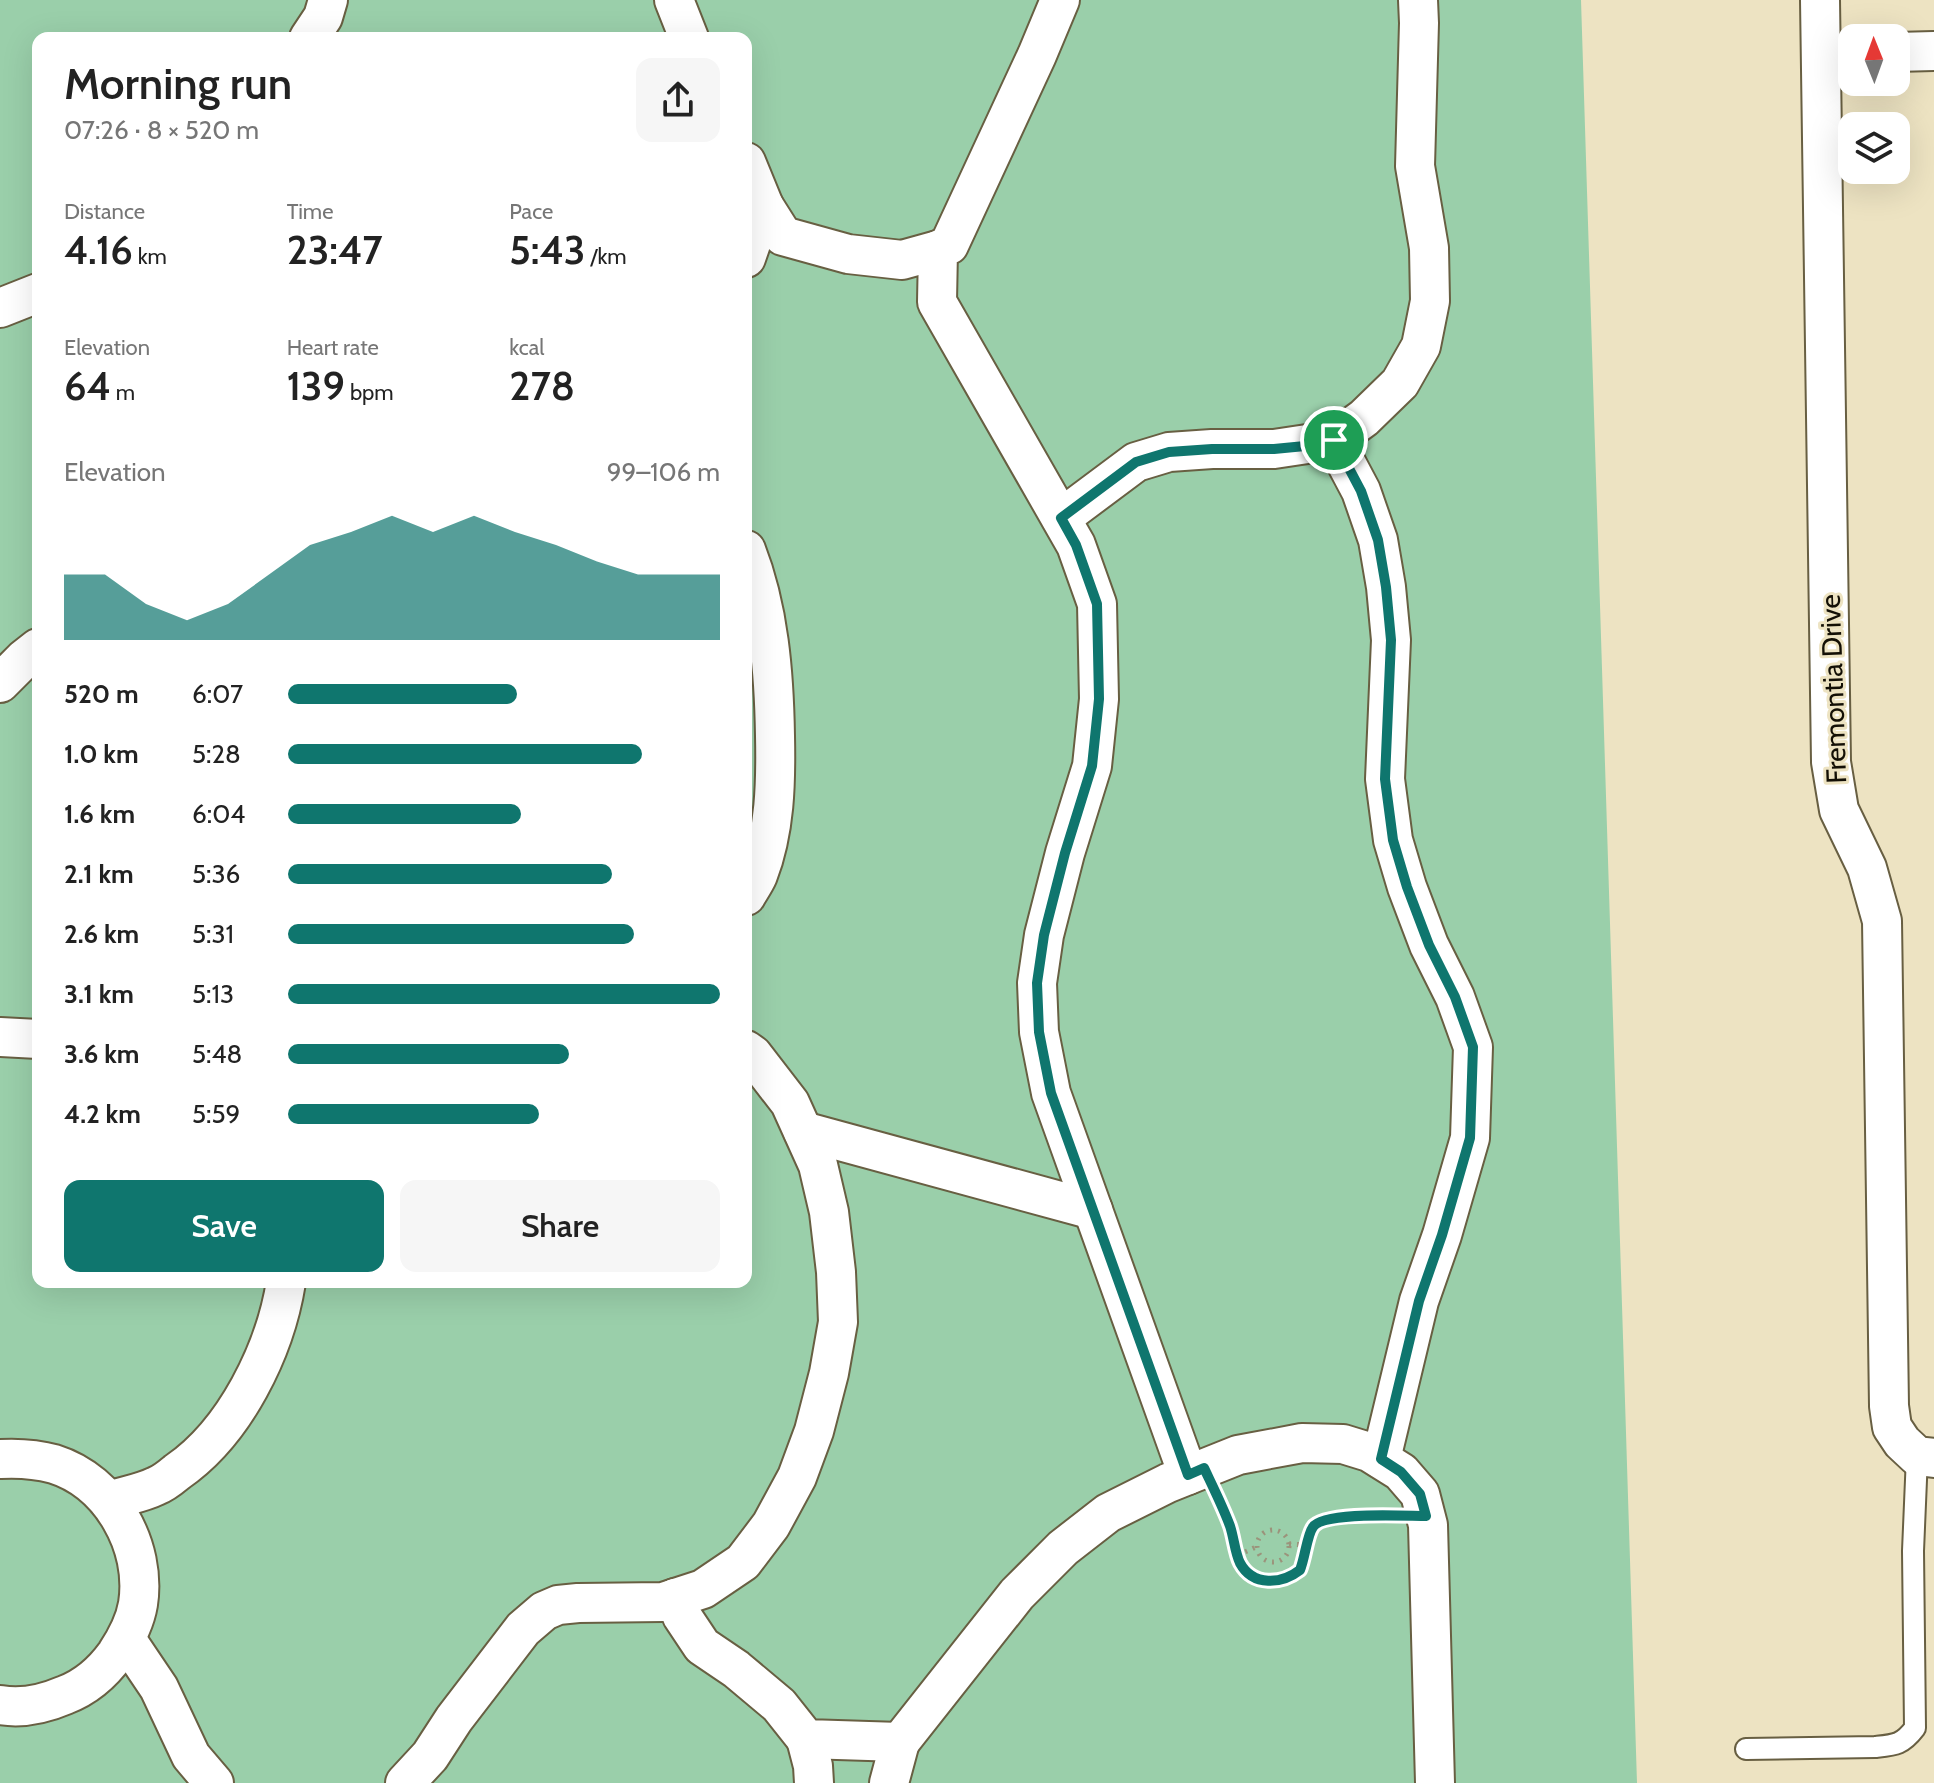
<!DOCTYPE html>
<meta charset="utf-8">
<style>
:root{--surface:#fff;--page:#f6f6f6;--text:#222;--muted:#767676;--accent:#0f766e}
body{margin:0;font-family:Cabin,sans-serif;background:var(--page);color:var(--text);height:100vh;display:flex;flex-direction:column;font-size:30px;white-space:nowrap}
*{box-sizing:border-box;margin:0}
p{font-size:26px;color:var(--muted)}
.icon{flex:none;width:44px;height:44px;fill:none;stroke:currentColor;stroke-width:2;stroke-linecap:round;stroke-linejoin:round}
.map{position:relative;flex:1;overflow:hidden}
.sheet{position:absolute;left:32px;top:32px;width:720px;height:1256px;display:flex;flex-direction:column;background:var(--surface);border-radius:16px;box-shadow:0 8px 32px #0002}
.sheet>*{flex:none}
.needle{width:52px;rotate:359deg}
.fabs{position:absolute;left:1838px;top:24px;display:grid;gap:16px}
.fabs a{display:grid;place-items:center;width:72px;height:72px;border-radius:16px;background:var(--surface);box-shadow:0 8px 32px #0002;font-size:40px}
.pin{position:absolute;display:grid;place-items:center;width:68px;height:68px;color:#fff;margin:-34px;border:4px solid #fff;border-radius:50%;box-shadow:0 2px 8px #0007}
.round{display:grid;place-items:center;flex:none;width:84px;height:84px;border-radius:16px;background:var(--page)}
.head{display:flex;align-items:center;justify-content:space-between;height:136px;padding:0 32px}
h1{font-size:44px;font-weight:600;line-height:60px}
.figures{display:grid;grid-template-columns:repeat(3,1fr);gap:12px;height:136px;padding:8px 32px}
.figures div{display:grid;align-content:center}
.figures b{font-size:40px;font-weight:600}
.figures small{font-size:22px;font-weight:400}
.figures p{font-size:22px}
.chart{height:224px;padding:16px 32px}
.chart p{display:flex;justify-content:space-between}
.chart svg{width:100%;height:144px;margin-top:8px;fill:var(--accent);opacity:.7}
.cta{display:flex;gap:16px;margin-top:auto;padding:16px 32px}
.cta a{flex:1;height:92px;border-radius:16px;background:var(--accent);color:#fff;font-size:32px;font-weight:600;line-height:92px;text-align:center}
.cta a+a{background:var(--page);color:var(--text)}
ul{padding:0 32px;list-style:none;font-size:26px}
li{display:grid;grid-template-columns:128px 96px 1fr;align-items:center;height:60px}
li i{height:20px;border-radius:10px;background:var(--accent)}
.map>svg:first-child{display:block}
.green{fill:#9acfaa;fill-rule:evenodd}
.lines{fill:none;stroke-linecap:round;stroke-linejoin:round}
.lane-casing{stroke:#685f42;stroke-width:24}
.street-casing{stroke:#685f42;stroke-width:42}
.path{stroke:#9b937b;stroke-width:5;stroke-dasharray:2 6;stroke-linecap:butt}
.lane{stroke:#fff;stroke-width:20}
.street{stroke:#fff;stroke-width:38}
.route-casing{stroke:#fff;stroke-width:16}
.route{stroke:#0f766e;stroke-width:10}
.labels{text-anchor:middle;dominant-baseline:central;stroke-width:6;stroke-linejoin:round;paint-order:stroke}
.street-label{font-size:28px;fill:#130f05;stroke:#ede3c2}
</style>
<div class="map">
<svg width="1934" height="1783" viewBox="0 0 1934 1783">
<rect width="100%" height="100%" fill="#ede3c2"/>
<path class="green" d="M0,0H1581L1637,1783H0ZM38,38H746V1282H38Z"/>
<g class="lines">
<g class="lane-casing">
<path id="lane" d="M1746,1749L1875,1747C1895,1745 1902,1745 1915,1728L1913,1551L1917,1456"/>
</g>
<g class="street-casing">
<g id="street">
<path d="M674,0L689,38"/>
<path d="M1060,0L1037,55L949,245L938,250L937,302L1076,545L1097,604L1099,699L1092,766L1065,853L1044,935L1037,983L1039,1032L1051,1093L1188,1475"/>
<path d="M1820,0L1831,762L1839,810L1867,868L1882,921L1889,1406L1892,1427L1902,1442L1917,1456L1934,1458"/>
<path d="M309,38L323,17L328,0"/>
<path d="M1896,52L1934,51"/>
<path d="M746,162L764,206L746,258"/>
<path d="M764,206L783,236L848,254L902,260L938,250"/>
<path d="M0,308L38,293"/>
<path d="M1334,440L1361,491L1378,540L1386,587L1391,640L1385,779L1393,840L1407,887L1429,945L1455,997L1473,1047L1470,1138L1442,1235L1419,1301L1381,1459"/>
<path d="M1061,518L1136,462L1169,452L1212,449H1274L1334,440L1364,418L1400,383L1421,346L1430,301L1429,248L1415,166L1419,23L1418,0"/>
<path d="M746,550C769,609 774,673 775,736C776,783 775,831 758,875C755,882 750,889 746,896"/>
<path d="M0,683L24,659L38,648"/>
<path d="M0,1037L38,1039"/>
<path d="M803,1131L1093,1210"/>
<path d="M0,1459C19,1458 36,1459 54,1464C111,1482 147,1546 138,1604C135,1622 126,1639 116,1654C103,1672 86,1687 65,1695C44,1704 22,1709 0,1705"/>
<path d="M109,1501C124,1496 142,1493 156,1486C164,1483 171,1477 177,1472C235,1432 275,1351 286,1282"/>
<path d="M675,1598L682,1616L702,1646L736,1669L779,1705L806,1739L900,1742L1017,1594L1063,1548L1108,1513L1168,1483L1238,1455L1302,1443L1343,1444L1369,1452L1401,1472L1420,1494L1428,1525L1435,1783"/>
<path d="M126,1639L159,1688L191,1756L214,1783"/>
<path d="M806,1739L813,1766L814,1783"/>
<path d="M405,1783L430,1756L454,1719L523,1629L544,1611L558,1605L578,1603L663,1602L703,1589L743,1562L771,1525L797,1477L814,1431L829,1373L838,1322L836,1272L829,1212L818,1165L790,1103L753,1055L746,1050"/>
<path d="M889,1783L900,1742"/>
</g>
</g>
<g class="path">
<path d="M1219,1502L1230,1527L1240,1562L1248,1572L1262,1580L1273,1582L1284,1580L1300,1570C1305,1558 1307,1535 1313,1526C1325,1511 1371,1516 1389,1516"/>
<circle cx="1273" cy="1546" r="16"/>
<path d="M1289,1544L1308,1545"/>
<path d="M1238,1555L1256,1547"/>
</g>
<use href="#lane" class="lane"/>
<use href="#street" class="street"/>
</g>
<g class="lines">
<g class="route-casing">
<path id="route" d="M1334,440L1361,491L1378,540L1386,587L1391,640L1385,779L1393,840L1407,887L1429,945L1455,997L1473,1047L1470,1138L1442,1235L1419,1301L1381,1459L1401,1472L1420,1494L1426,1516C1405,1516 1324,1511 1313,1527C1307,1535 1305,1558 1300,1570C1282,1584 1253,1587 1240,1563C1235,1553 1234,1538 1230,1526C1223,1507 1213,1487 1204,1468L1188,1475L1051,1093L1039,1032L1037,983L1044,935L1065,853L1092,766L1099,699L1097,604L1076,545L1061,518L1136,462L1169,452L1212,449H1274L1305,446Z"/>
</g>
<use href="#route" class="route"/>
</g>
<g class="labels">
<g class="street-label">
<text transform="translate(1833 689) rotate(-92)">Fremontia Drive</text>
</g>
</g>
</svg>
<div class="fabs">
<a><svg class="needle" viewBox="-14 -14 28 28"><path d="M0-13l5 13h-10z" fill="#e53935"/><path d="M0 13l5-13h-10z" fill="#767676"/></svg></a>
<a><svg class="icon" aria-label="layers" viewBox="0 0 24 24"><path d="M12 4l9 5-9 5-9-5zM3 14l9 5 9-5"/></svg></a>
</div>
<div class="pin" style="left:1334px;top:440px;background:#1e9e55"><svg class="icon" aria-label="arrive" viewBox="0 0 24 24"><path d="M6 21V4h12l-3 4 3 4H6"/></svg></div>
<section class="sheet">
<div class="head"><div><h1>Morning run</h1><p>07:26 · 8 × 520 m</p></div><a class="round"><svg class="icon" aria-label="share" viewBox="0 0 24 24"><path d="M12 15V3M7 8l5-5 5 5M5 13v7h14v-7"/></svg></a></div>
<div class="figures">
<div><p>Distance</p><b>4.16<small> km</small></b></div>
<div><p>Time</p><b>23:47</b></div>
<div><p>Pace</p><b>5:43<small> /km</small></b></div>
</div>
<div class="figures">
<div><p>Elevation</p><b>64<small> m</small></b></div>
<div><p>Heart rate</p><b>139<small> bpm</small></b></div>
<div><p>kcal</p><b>278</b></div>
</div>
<div class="chart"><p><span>Elevation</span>99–106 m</p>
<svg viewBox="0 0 160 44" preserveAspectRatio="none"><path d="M0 44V24L10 24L20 33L30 38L40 33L50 24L60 15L70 11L80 6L90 11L100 6L110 11L120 15L130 20L140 24L150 24L160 24V44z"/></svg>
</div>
<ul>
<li><b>520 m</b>6:07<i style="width:53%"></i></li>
<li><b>1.0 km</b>5:28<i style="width:82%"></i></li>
<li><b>1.6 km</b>6:04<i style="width:54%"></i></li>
<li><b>2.1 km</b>5:36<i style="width:75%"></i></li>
<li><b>2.6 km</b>5:31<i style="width:80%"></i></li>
<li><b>3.1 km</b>5:13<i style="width:100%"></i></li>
<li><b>3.6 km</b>5:48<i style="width:65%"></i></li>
<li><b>4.2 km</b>5:59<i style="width:58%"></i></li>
</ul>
<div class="cta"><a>Save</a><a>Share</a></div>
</section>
</div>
